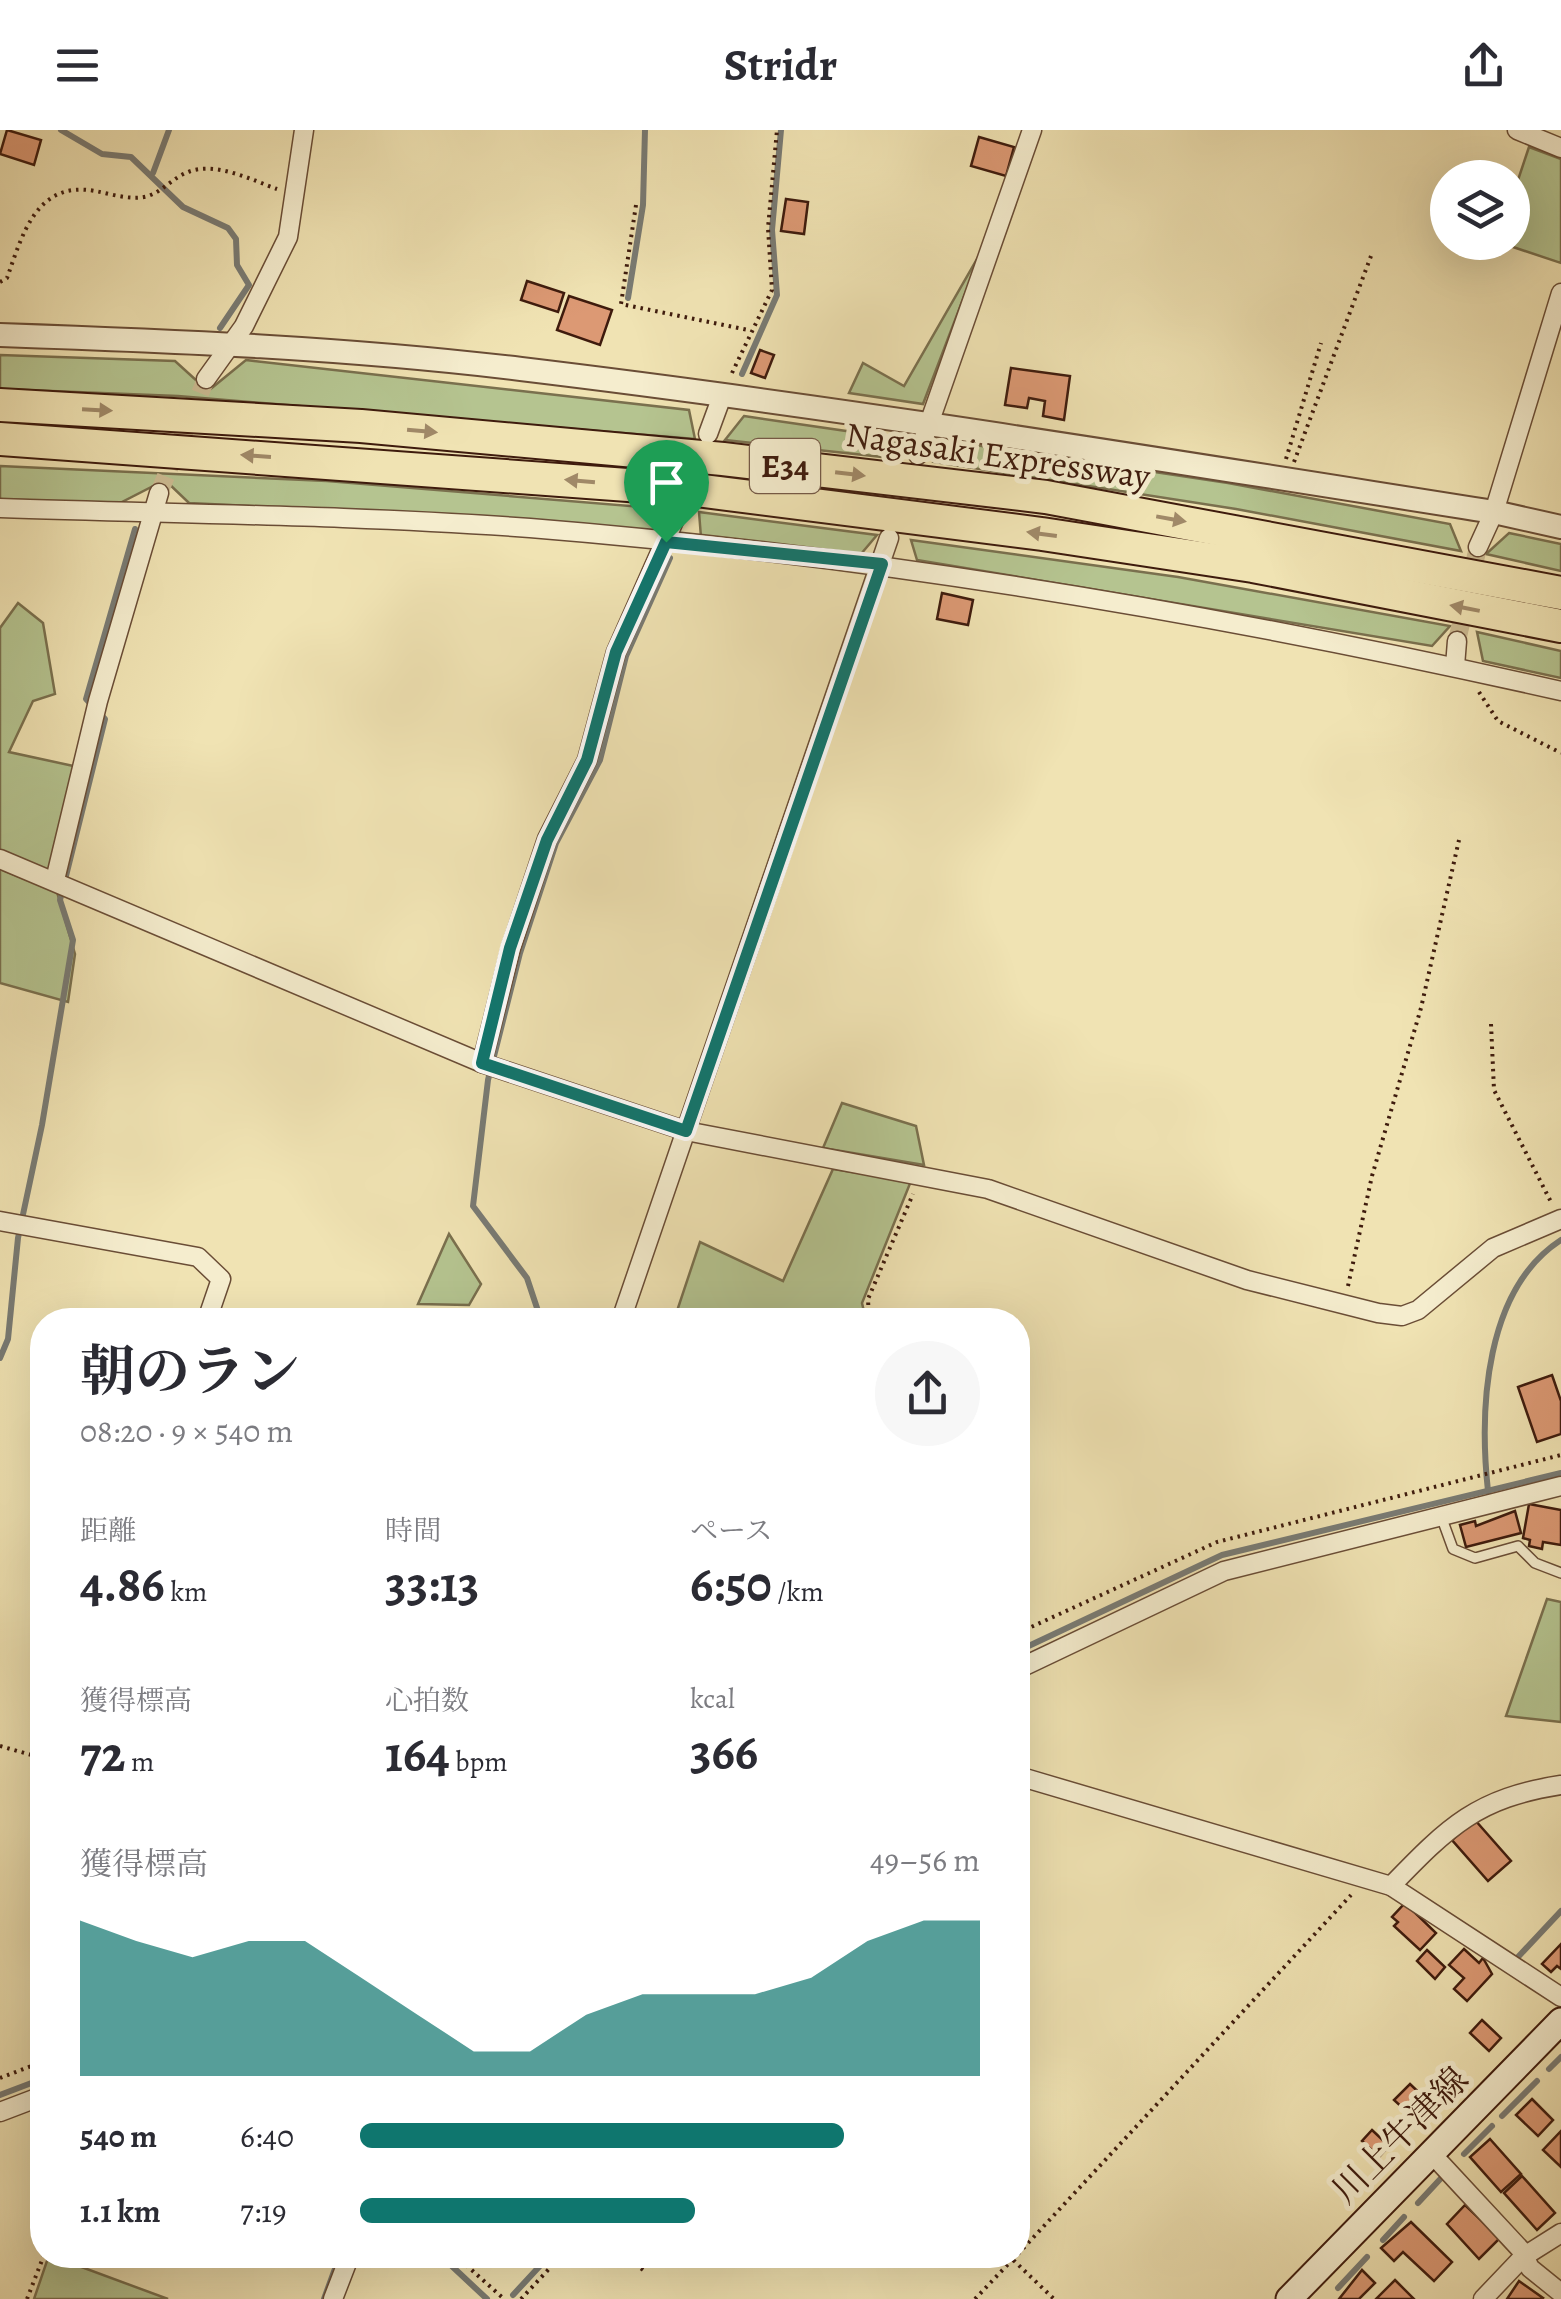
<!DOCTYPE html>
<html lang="ja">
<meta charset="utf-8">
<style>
:root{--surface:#fff;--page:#f7f7f7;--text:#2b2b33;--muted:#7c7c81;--accent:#0f766e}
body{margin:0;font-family:Alegreya,"Noto Serif JP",serif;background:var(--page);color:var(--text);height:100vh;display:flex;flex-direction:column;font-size:38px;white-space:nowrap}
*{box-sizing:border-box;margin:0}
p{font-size:32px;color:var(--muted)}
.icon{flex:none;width:55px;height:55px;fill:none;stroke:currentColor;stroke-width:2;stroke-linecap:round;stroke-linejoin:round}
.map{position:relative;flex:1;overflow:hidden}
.drawer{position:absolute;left:30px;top:1178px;width:1000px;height:960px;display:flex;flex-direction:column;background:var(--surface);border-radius:40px;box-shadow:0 10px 40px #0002}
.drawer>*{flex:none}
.controls{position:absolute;left:1430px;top:30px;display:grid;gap:20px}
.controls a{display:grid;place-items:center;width:100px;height:100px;border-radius:50%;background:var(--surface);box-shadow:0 10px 40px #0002;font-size:50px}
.pin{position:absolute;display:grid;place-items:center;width:85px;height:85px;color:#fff;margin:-102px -42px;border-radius:50% 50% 50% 0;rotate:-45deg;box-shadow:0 0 10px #0007}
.pin .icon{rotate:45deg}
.round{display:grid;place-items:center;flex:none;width:105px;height:105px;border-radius:52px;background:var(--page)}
.summary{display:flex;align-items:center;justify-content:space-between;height:170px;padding:0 50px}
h1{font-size:55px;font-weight:700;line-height:75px}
.stats{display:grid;grid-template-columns:repeat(3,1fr);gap:15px;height:170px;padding:10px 50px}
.stats div{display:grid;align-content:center}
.stats b{font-size:50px;font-weight:700}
.stats small{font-size:28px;font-weight:400}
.stats p{font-size:28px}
.chart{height:280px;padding:20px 50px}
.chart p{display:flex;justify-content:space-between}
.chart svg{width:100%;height:180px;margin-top:10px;fill:var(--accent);opacity:.7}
ul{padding:0 50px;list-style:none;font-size:32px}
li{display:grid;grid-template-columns:160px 120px 1fr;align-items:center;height:75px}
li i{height:25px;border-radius:12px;background:var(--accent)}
header{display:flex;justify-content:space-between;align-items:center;height:130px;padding:0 50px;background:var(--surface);font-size:45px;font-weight:700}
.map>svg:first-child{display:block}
.green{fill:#b5c490;stroke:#7a704e;stroke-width:2.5}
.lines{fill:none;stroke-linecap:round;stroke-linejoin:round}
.stream{stroke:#797b74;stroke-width:6}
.building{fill:#dc9974;stroke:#3e1b0d;stroke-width:2.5}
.minor-tunnel{stroke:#ccbb92;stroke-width:18;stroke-dasharray:18 9;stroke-linecap:butt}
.service-casing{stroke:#6a4d36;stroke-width:12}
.minor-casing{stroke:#6a4d36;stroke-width:21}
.tertiary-casing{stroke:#6a4d36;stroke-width:26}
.secondary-casing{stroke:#3e1b0d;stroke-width:29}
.motorway-casing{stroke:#3e1b0d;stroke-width:36}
.path{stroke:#3e1b0d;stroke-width:4;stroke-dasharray:2.5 5;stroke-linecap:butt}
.service{stroke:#f5edce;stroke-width:9}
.minor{stroke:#f5edce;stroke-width:18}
.tertiary{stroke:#f5edce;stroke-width:22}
.secondary{stroke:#f5edce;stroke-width:25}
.motorway{stroke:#f0e3b3;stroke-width:32}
.oneway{fill:#a08968}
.route-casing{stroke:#fff;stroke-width:20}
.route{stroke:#0f766e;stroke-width:12}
.labels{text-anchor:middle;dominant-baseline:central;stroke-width:10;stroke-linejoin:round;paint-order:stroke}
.shield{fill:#f5edce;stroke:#755a47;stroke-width:2.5}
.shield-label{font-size:32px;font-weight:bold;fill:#3e1b0d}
.street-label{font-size:35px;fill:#3e1b0d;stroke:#f5edce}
</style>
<header><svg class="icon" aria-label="menu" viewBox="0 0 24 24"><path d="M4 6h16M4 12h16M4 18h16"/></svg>Stridr<svg class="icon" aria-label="share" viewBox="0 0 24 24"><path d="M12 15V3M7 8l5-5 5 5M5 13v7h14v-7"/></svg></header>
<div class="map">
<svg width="1561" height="2169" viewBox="0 0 1561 2169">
<rect width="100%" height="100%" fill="#f0e3b3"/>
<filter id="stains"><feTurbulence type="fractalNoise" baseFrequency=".002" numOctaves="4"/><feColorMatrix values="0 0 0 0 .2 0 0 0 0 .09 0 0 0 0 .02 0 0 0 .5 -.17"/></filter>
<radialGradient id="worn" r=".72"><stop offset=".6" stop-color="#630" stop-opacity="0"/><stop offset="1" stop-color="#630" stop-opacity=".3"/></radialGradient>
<g class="green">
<path d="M1529,17L1561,29V133L1501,113L1512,112L1513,65Z"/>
<path d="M981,122L923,274L849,263L863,233L904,256Z"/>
<path d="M0,225L175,231L208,261L246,230L689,280L695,309L178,266L0,259Z"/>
<path d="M744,286L894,308L901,329L725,310Z"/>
<path d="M955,312L1228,353L1450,394L1461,421L1236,379L934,332Z"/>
<path d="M0,336L327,351L667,379L652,402L487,388L189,373L165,350L118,374L0,369Z"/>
<path d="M699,382L877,405L861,424L701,407Z"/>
<path d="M1509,403L1561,414V441L1486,424Z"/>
<path d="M911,410L1178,447L1450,496L1432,516L917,430Z"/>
<path d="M18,473L43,493L55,564L33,571L9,622L78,637L50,741L0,723V498Z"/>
<path d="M1477,502L1561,521V548L1483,531Z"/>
<path d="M0,739L57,762L75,824L68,872L0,853Z"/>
<path d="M842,973L916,996L924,1035L823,1018Z"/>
<path d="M833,1039L911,1051L862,1173L866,1190H674L700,1112L783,1151Z"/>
<path d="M449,1104L481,1154L469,1175L418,1174Z"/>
<path d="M1547,1469L1561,1472V1592L1506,1586Z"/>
<path d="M49,2125L168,2169H34Z"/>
</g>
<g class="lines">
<g class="stream">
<path d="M61,0L102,24L131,27L183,77L228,98L236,109L237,135L249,155L220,198"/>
<path d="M153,43L169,0"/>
<path d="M628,168L643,75L645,0"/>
<path d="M742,244L777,165L772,100L781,0"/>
<path d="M541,1190L527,1148L473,1076L488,950L520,823L556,713L600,630L626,526L670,428"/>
<path d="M0,1228L8,1209L18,1108L42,995L73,810L60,770L105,589L86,569L135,399"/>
<path d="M1488,1361C1479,1278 1485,1159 1561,1110"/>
<path d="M1018,1521L1222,1425L1561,1343"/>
<path d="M1518,1827L1561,1781"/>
<path d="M1549,1939L1561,1927"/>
<path d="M0,1965L42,1949"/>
<path d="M1502,1986L1537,1951"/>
<path d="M1464,2024L1492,1996"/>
<path d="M1418,2073L1444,2045"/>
<path d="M1383,2110L1404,2087"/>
<path d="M440,2125L487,2169"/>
<path d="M1338,2158L1367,2127"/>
<path d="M513,2165L550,2125"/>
<path d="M324,2169L340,2125"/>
</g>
</g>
<g class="building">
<path d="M7,0L41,10L34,35L0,24Z"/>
<path d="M979,7L1014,17L1006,46L971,36Z"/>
<path d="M786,69L808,72L804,104L781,101Z"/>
<path d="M527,151L564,163L558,182L521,170Z"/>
<path d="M569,166L612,180L600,215L557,200Z"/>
<path d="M760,220L774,225L765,248L751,243Z"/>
<path d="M1011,238L1070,246L1064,290L1043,286L1045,271L1029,268L1027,278L1005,275Z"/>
<path d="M942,463L973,470L968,495L937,489Z"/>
<path d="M1552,1245L1561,1271V1304L1537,1312L1518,1257Z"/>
<path d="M1529,1374L1561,1380V1415L1543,1412L1542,1419L1529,1416L1530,1410L1523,1408Z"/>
<path d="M1515,1381L1521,1403L1466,1417L1460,1395L1475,1391L1476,1396Z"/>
<path d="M1475,1690L1511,1731L1488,1751L1452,1710Z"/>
<path d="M1405,1773L1436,1803L1420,1820L1394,1796L1398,1792L1392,1787Z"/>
<path d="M1561,1814V1839L1557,1836L1551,1842L1542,1834Z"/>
<path d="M1464,1819L1479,1833L1483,1828L1492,1844L1467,1871L1454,1859L1464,1848L1449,1835Z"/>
<path d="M1427,1820L1445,1837L1435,1849L1417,1831Z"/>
<path d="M1482,1890L1501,1908L1489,1921L1470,1903Z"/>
<path d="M1410,1954L1433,1976L1418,1992L1394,1970Z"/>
<path d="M1532,1969L1553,1990L1538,2006L1516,1985Z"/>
<path d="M1372,2000L1389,2016L1379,2027L1362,2011Z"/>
<path d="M1561,2001V2037L1543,2020Z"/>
<path d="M1490,2009L1521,2044L1501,2062L1470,2027Z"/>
<path d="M1522,2046L1555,2083L1537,2100L1504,2063Z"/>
<path d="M1465,2075L1500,2108L1479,2129L1447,2094Z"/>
<path d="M1411,2092L1452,2132L1434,2151L1403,2122L1394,2131L1381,2118Z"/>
<path d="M1362,2140L1375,2153L1359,2169H1339Z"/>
<path d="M1395,2150L1414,2169H1376Z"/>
<path d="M1519,2151L1543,2168L1542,2169H1507Z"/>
</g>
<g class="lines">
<g class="minor-tunnel">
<path d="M159,363L206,249"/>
<path d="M1457,511L1478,417"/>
</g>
<g class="service-casing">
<path id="service" d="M1441,1386L1453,1419L1475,1428L1518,1416L1535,1433L1561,1443"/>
</g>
<g class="minor-casing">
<g id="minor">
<path d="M1517,0L1561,18"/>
<path d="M206,249L244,196L288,107L304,0"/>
<path d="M708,304L722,266"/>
<path d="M918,325L1032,0"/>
<path d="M0,378C176,384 354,385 530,398C878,426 1221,484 1561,561"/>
<path d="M1478,417L1494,382L1561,163"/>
<path d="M1455,536L1457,511"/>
<path d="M0,729L482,933L686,1001L988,1059L1247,1150L1378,1183L1402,1186L1418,1180L1493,1118L1561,1089"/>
<path d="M55,750L98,571L159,363"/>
<path d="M482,933L511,818L547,709L587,630L616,522L678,382"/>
<path d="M0,1091L198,1127L221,1149L207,1190"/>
<path d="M621,1190L889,408"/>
<path d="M1018,1539L1224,1441L1561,1356"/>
<path d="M1018,1646L1391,1756L1561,1867"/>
<path d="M1391,1756C1449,1696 1477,1668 1561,1655"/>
<path d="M0,1982L42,1966"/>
<path d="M1431,2023L1522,2121L1530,2138L1561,2163"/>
<path d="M333,2169L350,2125"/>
<path d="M1483,2169L1523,2127L1561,2103"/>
</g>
</g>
<g class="tertiary-casing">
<path id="tertiary" d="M0,205C174,211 348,218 521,239C846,278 1170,331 1494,382L1561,397"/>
</g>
<g class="secondary-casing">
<path id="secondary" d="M1289,2169L1561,1891"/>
</g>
<g class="motorway-casing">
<g id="motorway">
<path d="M0,275L361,296L723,329L1046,367L1561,463"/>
<path d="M0,309L696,360L1042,404L1253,436L1561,496"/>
</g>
</g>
<g class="path">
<path d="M636,75L621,174L748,200"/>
<path d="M0,152L7,148C22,106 36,50 95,61C112,64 131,71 148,66C163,61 174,47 188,42C215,31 252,50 277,59"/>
<path d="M732,243L772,160L768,98L777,0"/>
<path d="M1286,329L1321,213"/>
<path d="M1294,332L1371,126"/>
<path d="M1479,562L1498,591L1561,623"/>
<path d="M1491,894L1494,960L1551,1072"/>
<path d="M1348,1156L1372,1046L1421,878L1459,710"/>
<path d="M869,1190L868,1169L913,1064"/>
<path d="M1018,1503L1217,1412L1561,1325"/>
<path d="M0,1616L42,1628"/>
<path d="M0,1948L42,1932"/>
<path d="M1018,2124L1351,1765"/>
<path d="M455,2125L504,2169"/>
<path d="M623,2125L647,2143"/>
<path d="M1008,2125L1054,2169"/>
<path d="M27,2169L44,2125"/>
<path d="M521,2169L562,2125"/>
<path d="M975,2169L1013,2129"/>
</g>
<use href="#service" class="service"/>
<use href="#minor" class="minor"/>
<use href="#tertiary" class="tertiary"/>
<use href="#secondary" class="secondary"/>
<use href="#motorway" class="motorway"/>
</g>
<defs><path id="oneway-solid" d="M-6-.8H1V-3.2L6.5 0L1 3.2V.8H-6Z" transform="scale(2.5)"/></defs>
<g class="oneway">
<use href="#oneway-solid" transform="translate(97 280) rotate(3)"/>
<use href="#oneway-solid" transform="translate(422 301) rotate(5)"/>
<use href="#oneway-solid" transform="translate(256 326) rotate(-176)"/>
<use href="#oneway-solid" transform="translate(850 344) rotate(7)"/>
<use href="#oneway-solid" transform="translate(580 351) rotate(-175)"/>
<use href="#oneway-solid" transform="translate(1171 389) rotate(10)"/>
<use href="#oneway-solid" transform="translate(1042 404) rotate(-172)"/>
<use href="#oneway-solid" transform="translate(1465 478) rotate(-169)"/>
</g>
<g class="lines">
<g class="route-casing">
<path id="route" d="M666,412L882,434L686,1001L482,933L510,818L547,710L587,630L616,522Z"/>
</g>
<use href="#route" class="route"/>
</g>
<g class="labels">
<rect class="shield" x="750" y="309" width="70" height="54" rx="8"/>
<g class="shield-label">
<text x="785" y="336">E34</text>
</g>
<g class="street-label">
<text transform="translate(998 325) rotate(8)">Nagasaki Expressway</text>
<text transform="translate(1400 2005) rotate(-45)">川上牛津線</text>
</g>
</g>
<rect width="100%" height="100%" filter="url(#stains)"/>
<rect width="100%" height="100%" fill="url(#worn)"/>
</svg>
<div class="controls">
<a><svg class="icon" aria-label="layers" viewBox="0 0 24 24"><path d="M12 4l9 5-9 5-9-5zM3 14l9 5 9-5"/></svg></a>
</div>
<div class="pin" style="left:666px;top:412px;background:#1e9e55"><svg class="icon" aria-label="arrive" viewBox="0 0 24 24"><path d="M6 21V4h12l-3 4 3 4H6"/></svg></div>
<section class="drawer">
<div class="summary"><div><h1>朝のラン</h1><p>08:20 · 9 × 540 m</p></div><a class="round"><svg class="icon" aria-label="share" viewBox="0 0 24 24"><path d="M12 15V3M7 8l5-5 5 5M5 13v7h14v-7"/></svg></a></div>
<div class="stats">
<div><p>距離</p><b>4.86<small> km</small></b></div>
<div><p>時間</p><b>33:13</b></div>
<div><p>ペース</p><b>6:50<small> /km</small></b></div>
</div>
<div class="stats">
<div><p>獲得標高</p><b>72<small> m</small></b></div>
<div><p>心拍数</p><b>164<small> bpm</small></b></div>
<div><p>kcal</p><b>366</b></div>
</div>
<div class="chart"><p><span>獲得標高</span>49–56 m</p>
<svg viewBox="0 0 160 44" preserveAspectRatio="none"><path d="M0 44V6L10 11L20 15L30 11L40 11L50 20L60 29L70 38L80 38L90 29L100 24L110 24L120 24L130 20L140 11L150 6L160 6V44z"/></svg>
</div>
<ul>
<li><b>540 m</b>6:40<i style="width:78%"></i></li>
<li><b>1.1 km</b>7:19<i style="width:54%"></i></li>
</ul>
</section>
</div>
